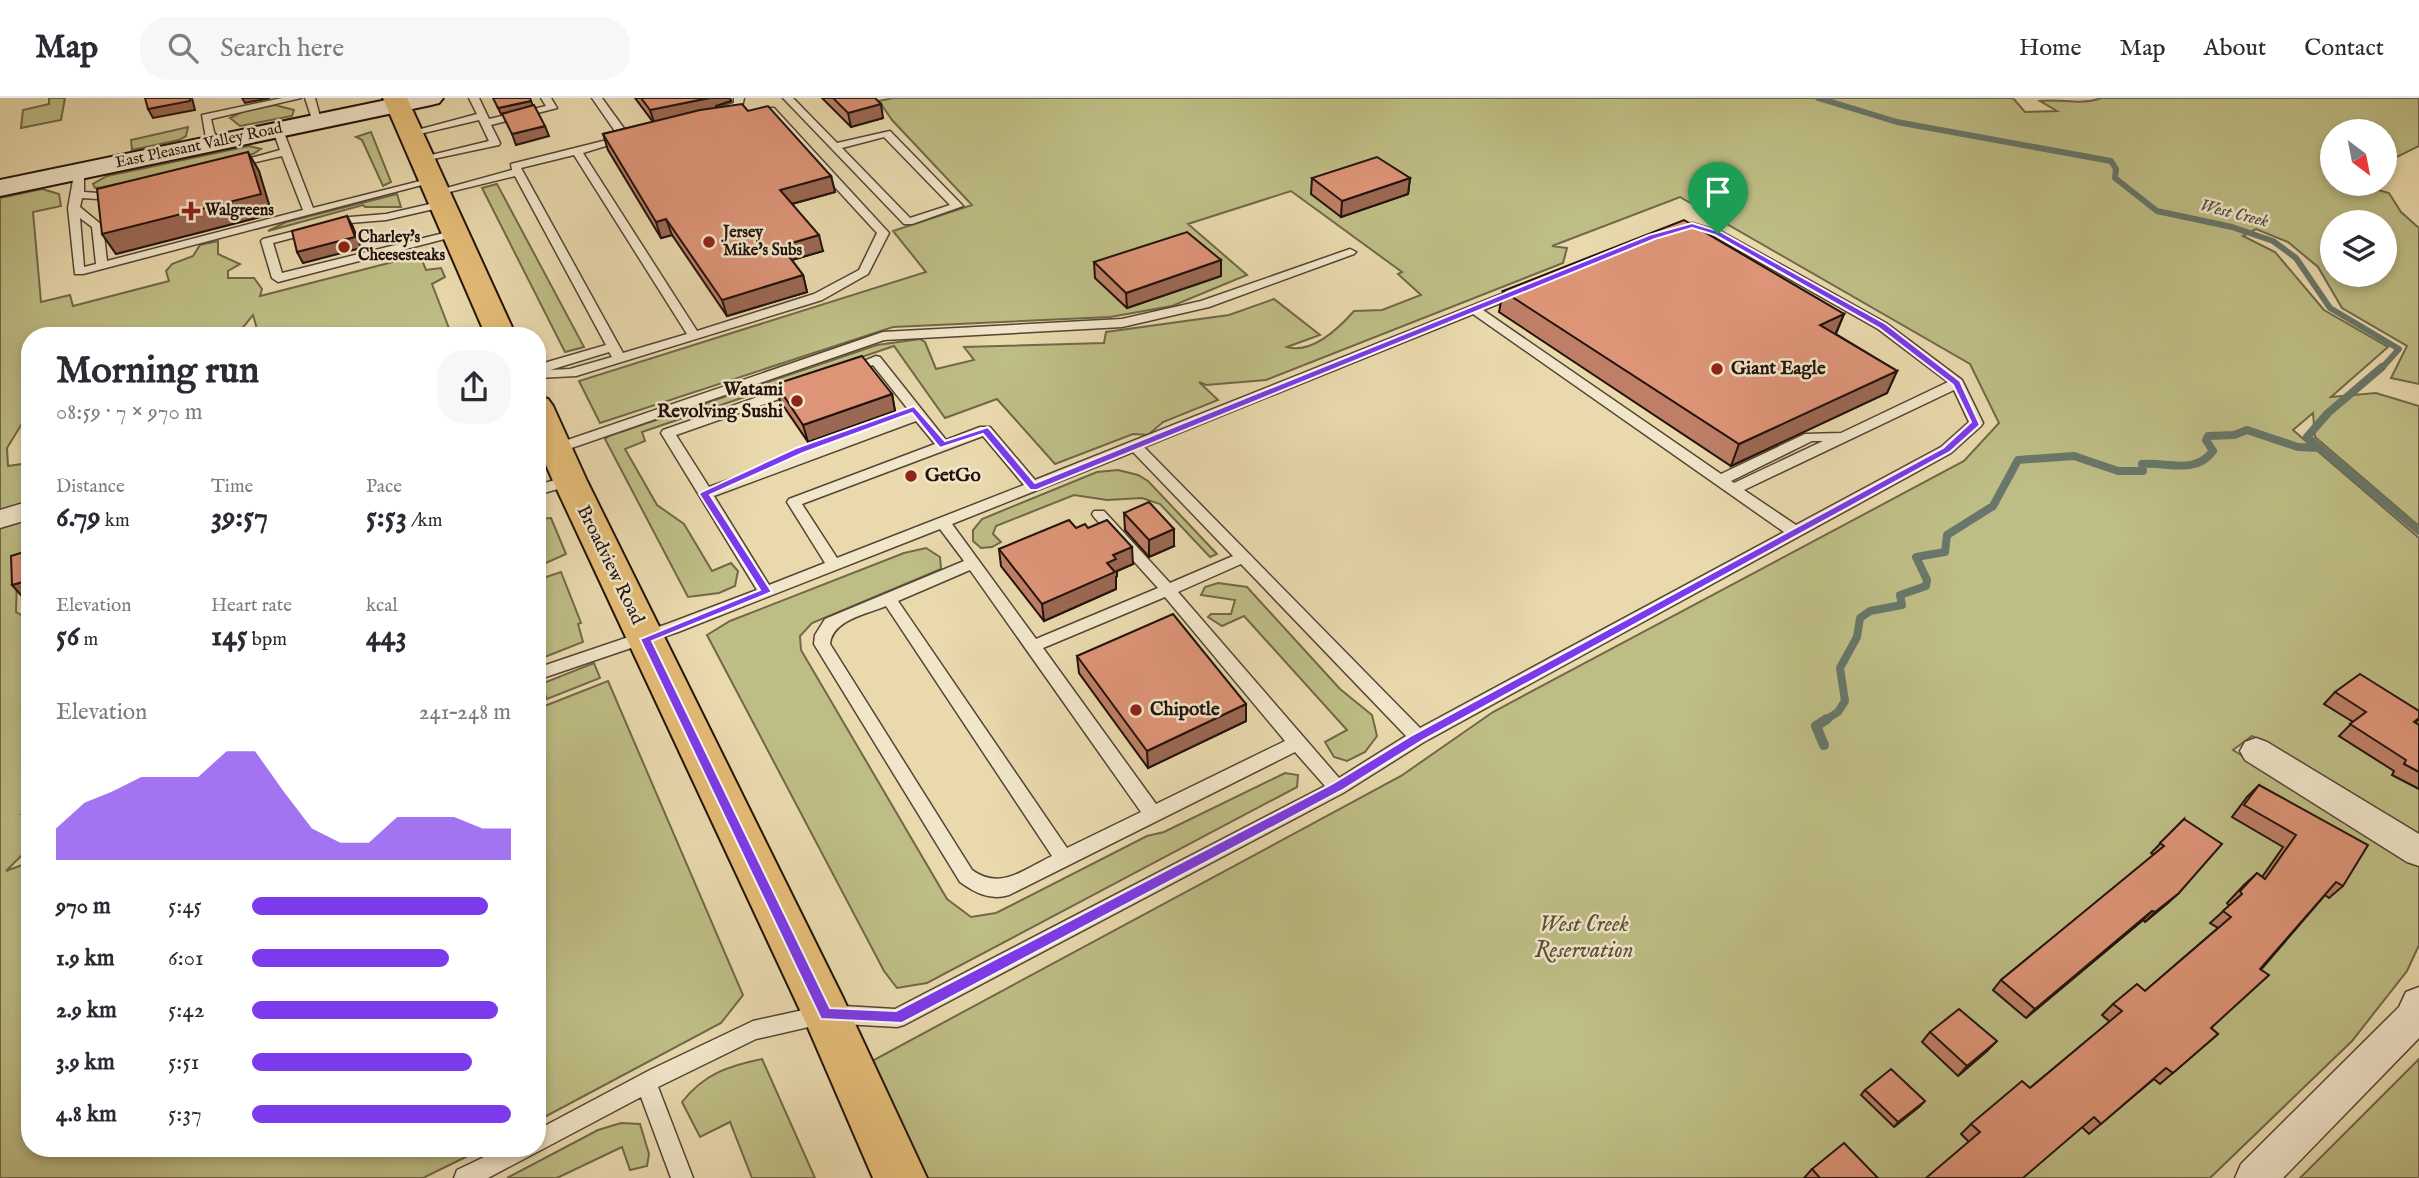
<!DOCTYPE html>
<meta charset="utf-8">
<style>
:root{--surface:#fff;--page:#f7f7f7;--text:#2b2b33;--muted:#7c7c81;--line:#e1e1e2;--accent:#7c3aed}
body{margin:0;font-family:"IM FELL English",serif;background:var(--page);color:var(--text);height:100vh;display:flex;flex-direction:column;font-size:26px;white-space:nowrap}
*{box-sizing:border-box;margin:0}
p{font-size:23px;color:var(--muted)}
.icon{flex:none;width:38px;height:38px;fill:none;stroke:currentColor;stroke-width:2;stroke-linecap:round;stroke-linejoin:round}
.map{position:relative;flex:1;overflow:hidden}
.details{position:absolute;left:21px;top:229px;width:525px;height:830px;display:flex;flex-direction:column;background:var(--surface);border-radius:28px;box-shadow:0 4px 10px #0003}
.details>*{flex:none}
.needle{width:46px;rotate:148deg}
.controls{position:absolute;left:2320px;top:21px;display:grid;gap:14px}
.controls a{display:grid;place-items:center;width:77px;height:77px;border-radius:50%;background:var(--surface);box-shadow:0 4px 10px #0003;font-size:35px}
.pin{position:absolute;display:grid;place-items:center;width:60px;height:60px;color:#fff;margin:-72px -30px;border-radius:50% 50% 50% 0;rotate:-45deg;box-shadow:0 0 7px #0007}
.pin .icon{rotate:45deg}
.round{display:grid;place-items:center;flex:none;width:74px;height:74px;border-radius:28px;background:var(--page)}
.headline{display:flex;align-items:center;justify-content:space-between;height:119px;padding:0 35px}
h1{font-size:38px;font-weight:800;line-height:52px}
.metrics{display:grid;grid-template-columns:repeat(3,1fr);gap:10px;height:119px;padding:7px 35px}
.metrics div{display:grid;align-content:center}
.metrics b{font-size:30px;font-weight:800}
.metrics small{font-size:19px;font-weight:400}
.metrics p{font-size:19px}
.chart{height:196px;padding:14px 35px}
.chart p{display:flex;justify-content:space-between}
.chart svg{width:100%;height:126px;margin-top:7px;fill:var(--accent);opacity:.7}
ul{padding:0 35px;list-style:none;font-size:23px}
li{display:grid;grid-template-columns:112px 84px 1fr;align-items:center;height:52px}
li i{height:18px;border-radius:9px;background:var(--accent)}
header{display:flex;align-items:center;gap:42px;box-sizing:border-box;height:98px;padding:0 35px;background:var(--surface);border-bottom:2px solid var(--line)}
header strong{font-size:33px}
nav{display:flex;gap:38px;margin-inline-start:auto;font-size:24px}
.search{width:490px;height:63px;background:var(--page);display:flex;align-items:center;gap:18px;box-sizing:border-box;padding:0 24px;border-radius:28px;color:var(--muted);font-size:26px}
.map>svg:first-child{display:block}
.green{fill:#bebd85;stroke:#706848;stroke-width:2;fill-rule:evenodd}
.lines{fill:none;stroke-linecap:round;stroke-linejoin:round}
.stream-far2{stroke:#68776a;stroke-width:6}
.stream-far1{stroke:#68776a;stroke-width:8}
.stream{stroke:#68776a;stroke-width:10}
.lane-casing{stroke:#544434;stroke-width:3}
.street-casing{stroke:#544434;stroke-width:3}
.secondary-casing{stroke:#22120c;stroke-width:4}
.primary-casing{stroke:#22120c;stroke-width:4}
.lane{fill:#f1e6ca;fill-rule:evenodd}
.street{fill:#f1e6ca;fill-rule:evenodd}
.secondary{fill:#f1e6ca;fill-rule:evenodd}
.primary{fill:#e4bc76;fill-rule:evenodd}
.wall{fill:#be7f66;stroke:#22120c;stroke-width:2}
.shaded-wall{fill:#9b6853;stroke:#22120c;stroke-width:2}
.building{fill:#dd9477;stroke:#22120c;stroke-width:2}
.route{fill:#7c3aed;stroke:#fff;stroke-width:2;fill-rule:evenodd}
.poi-dot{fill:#8f2418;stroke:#f1e6ca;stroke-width:2.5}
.labels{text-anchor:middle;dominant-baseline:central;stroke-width:5;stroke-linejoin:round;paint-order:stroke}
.far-street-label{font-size:16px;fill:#22120c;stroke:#f1e6ca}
.far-poi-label{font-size:16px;font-weight:bold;fill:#22120c;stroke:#f1e6ca;text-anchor:start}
.far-water-label{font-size:18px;font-style:italic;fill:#4b4d43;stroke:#f1e6ca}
.poi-label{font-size:19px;font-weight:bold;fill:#22120c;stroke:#f1e6ca;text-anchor:start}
.street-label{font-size:19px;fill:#22120c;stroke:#f1e6ca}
.near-park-label{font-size:23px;font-style:italic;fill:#594e36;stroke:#f1e6ca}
</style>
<header>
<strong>Map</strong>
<div class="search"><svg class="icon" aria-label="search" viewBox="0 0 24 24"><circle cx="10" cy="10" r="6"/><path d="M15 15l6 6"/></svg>Search here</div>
<nav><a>Home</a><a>Map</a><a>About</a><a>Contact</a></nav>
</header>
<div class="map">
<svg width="2419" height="1080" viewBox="0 0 2419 1080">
<rect width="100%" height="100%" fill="#e9d9ad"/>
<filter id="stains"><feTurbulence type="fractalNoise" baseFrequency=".00286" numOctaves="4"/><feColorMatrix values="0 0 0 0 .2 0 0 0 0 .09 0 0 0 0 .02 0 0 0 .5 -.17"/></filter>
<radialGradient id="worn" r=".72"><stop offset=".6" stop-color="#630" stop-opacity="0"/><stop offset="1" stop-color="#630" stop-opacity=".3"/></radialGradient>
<g class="green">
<path d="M49,0H65L61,22L21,30L23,12L49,6Z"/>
<path d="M893,0H2013L2025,14L2057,13L2040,3C2060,0 2081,8 2101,0H2419V48L2385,65V33H2333V86H2357L2389,95L2401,114L2419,130V286L2391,280L2407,248L2342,210L2318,169L2288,144L2256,131L2243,138L2275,154L2324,212L2388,249L2331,299L2376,295L2419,308V428L2315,339L2313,315L2293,332L2419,440V738L2252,638L2233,652L2419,769V847L2407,873L2352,943L2210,1080H896L848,976L1401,678L1493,614L1964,363L1999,325L1970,266L1680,99L1552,148L1567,150L1563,165L1266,282L1206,287L1199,284L1218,302L1163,324L1148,337L1133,336L1055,366L997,301L945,320L894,248L642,334L645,343L625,351L657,407L684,426L712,473L731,465L738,473L735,488L719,495L688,499L605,341L609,338L877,247L920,241L925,244L936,271L974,262L964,249L1104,245L1106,234L1229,217L1274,201L1320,237L1287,249C1312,256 1339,230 1354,213L1382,212L1421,197L1398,176L1402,174L1291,93L1188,126L1247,177L1172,208L1110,219L893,229L600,325L579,283L926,174L893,133L972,107L892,22L879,3ZM2333,124H2385V177H2333Z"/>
<path d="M275,7L294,12L292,18L240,28L230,20L242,14Z"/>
<path d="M188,29L186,38L179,42L132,52L131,42Z"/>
<path d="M371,34L391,84L383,88L362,42L356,39Z"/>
<path d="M249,48L261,51L253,56L103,89L95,90L93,86L107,78Z"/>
<path d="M497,86L584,249L565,254L482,90Z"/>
<path d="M42,91L59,96L61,108L33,114L41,204L70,197L73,208L169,183L166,173L172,166L193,158L200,147L218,143V156L240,166L228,173V180H254L262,191L260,198L420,157L426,172L441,170L445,179L432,186L452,238H259L253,217L236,238H30V324H23L7,350L8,368L29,365L30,403L0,414V100Z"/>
<path d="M397,96L401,109H365L363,107L268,133L286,124Z"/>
<path d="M1118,372L1138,377L1148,383L1217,456L1210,459L1160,406L1142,400L1107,402L1074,397L996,428L993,436L1001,444L992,449L981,450L973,443V432L982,421L1097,374Z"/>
<path d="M30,420V467L17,480L16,514L30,522V710L22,716H30V749L6,773L30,764V1050H484L423,1080H0V425Z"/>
<path d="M551,420L566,456L537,469V421Z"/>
<path d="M926,450L940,459L941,471L812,525L800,538L801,552L947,801L971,819L996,815L1147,738L1164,734L1285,675L1298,677L1297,689L927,885L897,890L884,873L707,537L730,523L904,455Z"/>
<path d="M561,474L581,525L578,526L583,544L537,562V482Z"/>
<path d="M1218,485L1247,489L1340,591L1372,617L1377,638L1365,654L1347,663L1334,659L1325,644L1347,632L1244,518L1222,528L1208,519L1211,516H1231L1235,502L1201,497L1205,489Z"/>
<path d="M594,565L600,580L547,601L541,586Z"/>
<path d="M608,583L743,897L721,925L537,1023V611Z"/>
<path d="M762,961L815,1080H752L730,1024L700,1039L682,1004C704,976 728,968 762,961Z"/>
<path d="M2419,961V1080H2300Z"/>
<path d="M621,1025L640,1026L649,1056L647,1068L630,1072L622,1049L557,1080H507L598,1032Z"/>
</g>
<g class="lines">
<path class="stream-far2" d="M1818,0L1897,24L2111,63L2116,71L2115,80L2157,113L2232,129L2273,143L2296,160L2330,210L2399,251L2381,271"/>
<g class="stream-far1">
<path d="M2382,269L2328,315L2307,339L2419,433"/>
<path d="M1824,623L1838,614L1845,603L1840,570L1857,539L1860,520L1870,513L1902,507L1900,497L1926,488L1927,482L1916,459L1945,454L1947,437L1993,408L2018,362L2074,358L2118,373H2143L2142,366C2168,364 2195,377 2213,353L2206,342L2208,338L2234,337L2247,332L2298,349L2320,350"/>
</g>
<path class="stream" d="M1824,647L1816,628L1827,621"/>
<g class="lane-casing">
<g id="lane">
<path d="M282,0H301L211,21L217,46L212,49L207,46L202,17Z"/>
<path d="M305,0H315L322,26L313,24Z"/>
<path d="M469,0H479L489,21L546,8L541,0H551L557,10L491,27L500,45L499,47L419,64V60L489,43L479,22L411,38L406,35L477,16Z"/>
<path d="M592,0H602L628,36L633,35L638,38L583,55L697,233L814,196L859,172L877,135L766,14V10H774L889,135L868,176L822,202L576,278L537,280V267L606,247L515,78L437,97L432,94L512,72L511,66L619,39ZM574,57L687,236L623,255L521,70ZM609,254L612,259L570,271L550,272Z"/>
<path d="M734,0H744L742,9L718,14V10L734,5Z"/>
<path d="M783,0H793L837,45L890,33L963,108L912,126H904ZM884,39L950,107L910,120L842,50Z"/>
<path d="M278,29L283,32L313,110L432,80L437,83L83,176H75L68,110L75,71L84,73V94L98,95L117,91L122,94L98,101L82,100L80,109L103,128L107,163L303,112L282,58L234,69L229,66L280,52L273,32ZM80,120L92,129L96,166L84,169Z"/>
<path d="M443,103L448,106L447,108L386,122L350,125L273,145L282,175L456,132L460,133V137L278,184L272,180L261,143L263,141L350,119L386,116Z"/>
<path d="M1692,125L1722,134L1886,225L1962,282L1983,325L1981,328L1951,355L1424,644L1343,695L904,927L897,929L826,925L756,941L658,989L693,1080H671L641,999L488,1080H454L457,1072L503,1050H537V1032L650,972L753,923L826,907L895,911L1325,688L1295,654L1009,797C990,803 974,794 960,784L814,546L815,537L825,521L964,463L940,431L678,534L537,582V570L667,526L757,492L661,335L663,332L792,287H802V293L676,337L709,389L911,315L873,267L848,276L842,272L876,258L880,259L946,342L980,329H990L1035,382L1519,189L1523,190V196L1483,212L1721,376L1805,336L1841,335L1948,284L1878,231L1714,138L1692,132L1677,135L1671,132ZM1473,216L1784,434L1420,630L1144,349ZM1954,292L1969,324L1941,349L1796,427L1744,392ZM916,323L935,346L789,401L787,404L825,465L769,487L714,398ZM983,338L1024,387L837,460L802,406ZM1812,343H1823L1734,385L1731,383ZM1133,354L1233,458L1170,485L1104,413H1094L1092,416L1094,419L1158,490L1036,541L952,426ZM1241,466L1406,638L1339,680L1178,494ZM970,472L1141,714L1067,750L898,503ZM1165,499L1285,643L1156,706L1043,550ZM886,508L1052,758C1024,771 1001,793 972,772L830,546C832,522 867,516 886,508Z"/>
<path d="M1350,151L1356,154L1354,156L1209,209L1122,229L884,242L560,354L565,358L563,361L537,369V360L553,355L548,351L550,348L883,234L1122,221L1201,203Z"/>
<path d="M570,378L575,380L577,383L575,386L537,397V387Z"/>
</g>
</g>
<g class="street-casing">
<g id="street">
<path d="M30,403V421L0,430V412Z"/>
<path d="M2256,640L2267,644L2419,736V768L2407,764L2245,662L2240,653L2245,644Z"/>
<path d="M2419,889V940L2283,1080H2235L2241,1066L2399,909L2406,894Z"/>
</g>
</g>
<g class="secondary-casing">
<path id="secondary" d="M396,0H443L439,5L431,7L0,98V82Z"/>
</g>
<g class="primary-casing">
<g id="primary">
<path d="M383,0H407L516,238H486Z"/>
<path d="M537,298L548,301L553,308L587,383L843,900L927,1080H873L806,925L553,383L537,346Z"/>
</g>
</g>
<use href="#lane" class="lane"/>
<use href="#street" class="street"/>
<use href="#secondary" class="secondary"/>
<use href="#primary" class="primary"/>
</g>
<g class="wall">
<path d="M635,0H730L731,3L716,8V10L748,13L831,78L835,94L792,106L823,153L792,162L803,177L807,194L727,218L672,137L661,140L608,52L603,36L653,24Z"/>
<path d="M822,0H875L883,20L851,29Z"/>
<path d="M1312,80H1410L1408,96L1341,119L1311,96Z"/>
<path d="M1221,162V178L1127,210L1095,180L1094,164Z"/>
<path d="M1503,193L1844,216L1836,236L1897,273L1887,295L1731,368L1499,214Z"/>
<path d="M776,286L892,296L895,313L808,344L780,303Z"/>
<path d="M1124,415L1174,448L1149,459L1125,432Z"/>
<path d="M1076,430H1088L1133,466L1117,473V478L1116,479V491L1044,523L1001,468L999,451Z"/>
<path d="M1077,558L1246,606V623L1148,670L1079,575Z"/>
<path d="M2335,594L2419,613V621L2415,625L2419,627V691L2392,677L2394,673L2339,638L2353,624L2324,606Z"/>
<path d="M2259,687L2343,788L2329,800L2325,797L2211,930L2218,936L2160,986L2154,981L2089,1036L2082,1029L1969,1044L1961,1036L1971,1026L2030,990L2110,924L2102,917L2113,906L2145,893L2218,830L2210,825L2229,808L2227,805L2244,787L2257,775L2262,779L2283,749L2232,719L2247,699Z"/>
<path d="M2184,721L2169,804L2145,824L2143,822L2026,920L1993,892L2001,882L2154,757L2151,755Z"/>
<path d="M1930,934L1987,953L1958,978L1922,944Z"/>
<path d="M1865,992L1920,1008L1894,1029L1861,997Z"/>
<path d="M1812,1071L1878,1080H1804Z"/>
</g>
<g class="shaded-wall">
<path d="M190,0H192L195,12L153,20L148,11Z"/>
<path d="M242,0H270L245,5Z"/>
<path d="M709,0H730L731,3L716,8V15L655,27L650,12Z"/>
<path d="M531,3L533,8L501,16L498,10Z"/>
<path d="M881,6L883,20L851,29L848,15Z"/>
<path d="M545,28L549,38L516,47L512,36Z"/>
<path d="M248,54L259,73L272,116L116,156L102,136Z"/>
<path d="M831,78L835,94L784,108L780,92Z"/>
<path d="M1410,80L1408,96L1341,119L1342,103Z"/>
<path d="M347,118L353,129L361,150L303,165L297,154Z"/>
<path d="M666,121L672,137L661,140L656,124Z"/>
<path d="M819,137L823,153L785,164L781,148Z"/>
<path d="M1221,162V178L1127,210L1126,195Z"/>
<path d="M803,177L807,194L727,218L722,202Z"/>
<path d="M1844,216L1835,237L1820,227Z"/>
<path d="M1897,273L1887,295L1731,368L1739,346Z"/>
<path d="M892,296L895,313L808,344L803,327Z"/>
<path d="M1174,431V448L1149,459V442Z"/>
<path d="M1132,449L1133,466L1117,473V478L1116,479V491L1044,523L1042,506L1107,465L1113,457Z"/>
<path d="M30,482V504H27L12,487Z"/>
<path d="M1246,606V623L1148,670L1147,653Z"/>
<path d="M2179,795L2169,804L2145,824L2155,814Z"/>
<path d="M2152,813L2143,822L2026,920L2035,911Z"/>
<path d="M1997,943L1987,953L1958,978L1967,968Z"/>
<path d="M1925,1003L1920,1008L1894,1029L1898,1024Z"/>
</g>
<g class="building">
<path d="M145,0H190V3L148,11Z"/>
<path d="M493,0H530L531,3L498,10Z"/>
<path d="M641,0H709L650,12Z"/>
<path d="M833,0H875L881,6L848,15Z"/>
<path d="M742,6L748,13L768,8L831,78L780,92L819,137L781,148L803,177L722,202L666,121L656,124L603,36L700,12Z"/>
<path d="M534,7L545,28L512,36L502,16Z"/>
<path d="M248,54L261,96L102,136L97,91Z"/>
<path d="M1377,59L1410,80L1342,103L1312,80Z"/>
<path d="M347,118L355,139L297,154L292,133Z"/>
<path d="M1684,122L1844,216L1820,227L1897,273L1739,346L1503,193Z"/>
<path d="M1187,134L1221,162L1126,195L1094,164Z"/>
<path d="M862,258L892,296L803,327L776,286Z"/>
<path d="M1149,404L1174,431L1149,442L1124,415Z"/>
<path d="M1069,422L1076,430L1085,426L1088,430L1107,422L1132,449L1113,457L1116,461L1107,465L1115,474L1042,506L999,451Z"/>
<path d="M30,452V482L12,487L11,458Z"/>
<path d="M1173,516L1246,606L1147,653L1077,558Z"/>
<path d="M2360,576L2419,613V620L2414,624L2419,627V674L2404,666L2406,662L2350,626L2366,614L2335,594Z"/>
<path d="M2259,687L2368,747L2343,788L2336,784L2260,871L2269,877L2211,930L2218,936L2173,975L2166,970L2101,1026L2094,1019L2023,1080H1926L1980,1034L1971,1026L2022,983L2030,990L2122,913L2113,906L2137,886L2145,893L2231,819L2223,813L2242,796L2240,793L2257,775L2265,781L2296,737L2244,707Z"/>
<path d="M2184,721L2222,746L2179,795L2155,814L2152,813L2035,911L2001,882L2164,748L2160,745Z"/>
<path d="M1959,911L1997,943L1967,968L1930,934Z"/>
<path d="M1891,971L1925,1003L1898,1024L1865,992Z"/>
<path d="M1844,1045L1878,1080H1820L1812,1071Z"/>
</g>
<path class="route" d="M1692,125L1721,134L1886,226L1960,283L1980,327L1950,354L1423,642L1341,693L902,925L821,921L640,541L760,492L699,396L701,394L796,350L914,308L945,343L988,329L1035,385L1649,137ZM1692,130L1715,137L1879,230L1953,287L1971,324L1943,350L1414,636L1332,686L896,913L830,910L652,543L772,494L710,397L803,355L912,315L940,350L983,336L1030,392H1037L1655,141Z"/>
<g class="poi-dot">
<path d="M187.5 102.5h7v7h7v7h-7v7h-7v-7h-7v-7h7z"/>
<circle cx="709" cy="144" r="7"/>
<circle cx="344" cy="149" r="7"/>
<circle cx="1717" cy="271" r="7"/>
<circle cx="797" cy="303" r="7"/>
<circle cx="911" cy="378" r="7"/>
<circle cx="1136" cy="612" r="7"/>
</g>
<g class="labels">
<g class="far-street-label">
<text transform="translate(199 48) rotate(-12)">East Pleasant Valley Road</text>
</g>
<g class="far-poi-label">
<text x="205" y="113">Walgreens</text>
<text x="723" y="135">Jersey<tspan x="723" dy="18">Mike's Subs</tspan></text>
<text x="358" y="140">Charley's<tspan x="358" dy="18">Cheesesteaks</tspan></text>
</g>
<g class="far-water-label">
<text transform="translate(2234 116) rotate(14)">West Creek</text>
</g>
<g class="poi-label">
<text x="1731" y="271">Giant Eagle</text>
<text x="783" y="292" text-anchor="end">Watami<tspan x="783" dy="22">Revolving Sushi</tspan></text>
<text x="925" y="378">GetGo</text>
<text x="1150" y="612">Chipotle</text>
</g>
<g class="street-label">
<text transform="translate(610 467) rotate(64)">Broadview Road</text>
</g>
<g class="near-park-label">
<text x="1584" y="826">West Creek<tspan x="1584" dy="26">Reservation</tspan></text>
</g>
</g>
<rect width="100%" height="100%" filter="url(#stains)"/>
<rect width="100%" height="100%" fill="url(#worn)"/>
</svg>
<div class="controls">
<a><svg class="needle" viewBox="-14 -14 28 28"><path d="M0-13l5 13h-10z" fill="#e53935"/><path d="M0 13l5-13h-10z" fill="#7c7c81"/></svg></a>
<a><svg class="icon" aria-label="layers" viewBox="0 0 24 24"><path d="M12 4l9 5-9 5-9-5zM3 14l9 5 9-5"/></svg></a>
</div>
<div class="pin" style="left:1718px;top:136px;background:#1e9e55"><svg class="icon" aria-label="arrive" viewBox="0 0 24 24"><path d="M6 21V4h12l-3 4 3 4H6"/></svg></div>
<section class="details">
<div class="headline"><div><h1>Morning run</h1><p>08:59 · 7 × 970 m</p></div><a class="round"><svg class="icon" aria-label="share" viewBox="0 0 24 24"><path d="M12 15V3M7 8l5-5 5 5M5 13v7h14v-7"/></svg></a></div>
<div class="metrics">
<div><p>Distance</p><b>6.79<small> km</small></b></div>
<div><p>Time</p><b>39:57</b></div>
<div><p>Pace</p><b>5:53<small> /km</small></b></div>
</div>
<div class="metrics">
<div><p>Elevation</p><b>56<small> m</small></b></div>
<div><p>Heart rate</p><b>145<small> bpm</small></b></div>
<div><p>kcal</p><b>443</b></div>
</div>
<div class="chart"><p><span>Elevation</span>241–248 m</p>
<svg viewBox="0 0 160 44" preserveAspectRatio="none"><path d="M0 44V33L10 24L20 20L30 15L40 15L50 15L60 6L70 6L80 20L90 33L100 38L110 38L120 29L130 29L140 29L150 33L160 33V44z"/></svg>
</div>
<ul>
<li><b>970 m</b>5:45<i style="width:91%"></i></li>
<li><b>1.9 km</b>6:01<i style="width:76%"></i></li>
<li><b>2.9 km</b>5:42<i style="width:95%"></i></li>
<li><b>3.9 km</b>5:51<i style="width:85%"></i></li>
<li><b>4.8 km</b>5:37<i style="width:100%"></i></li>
</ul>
</section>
</div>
